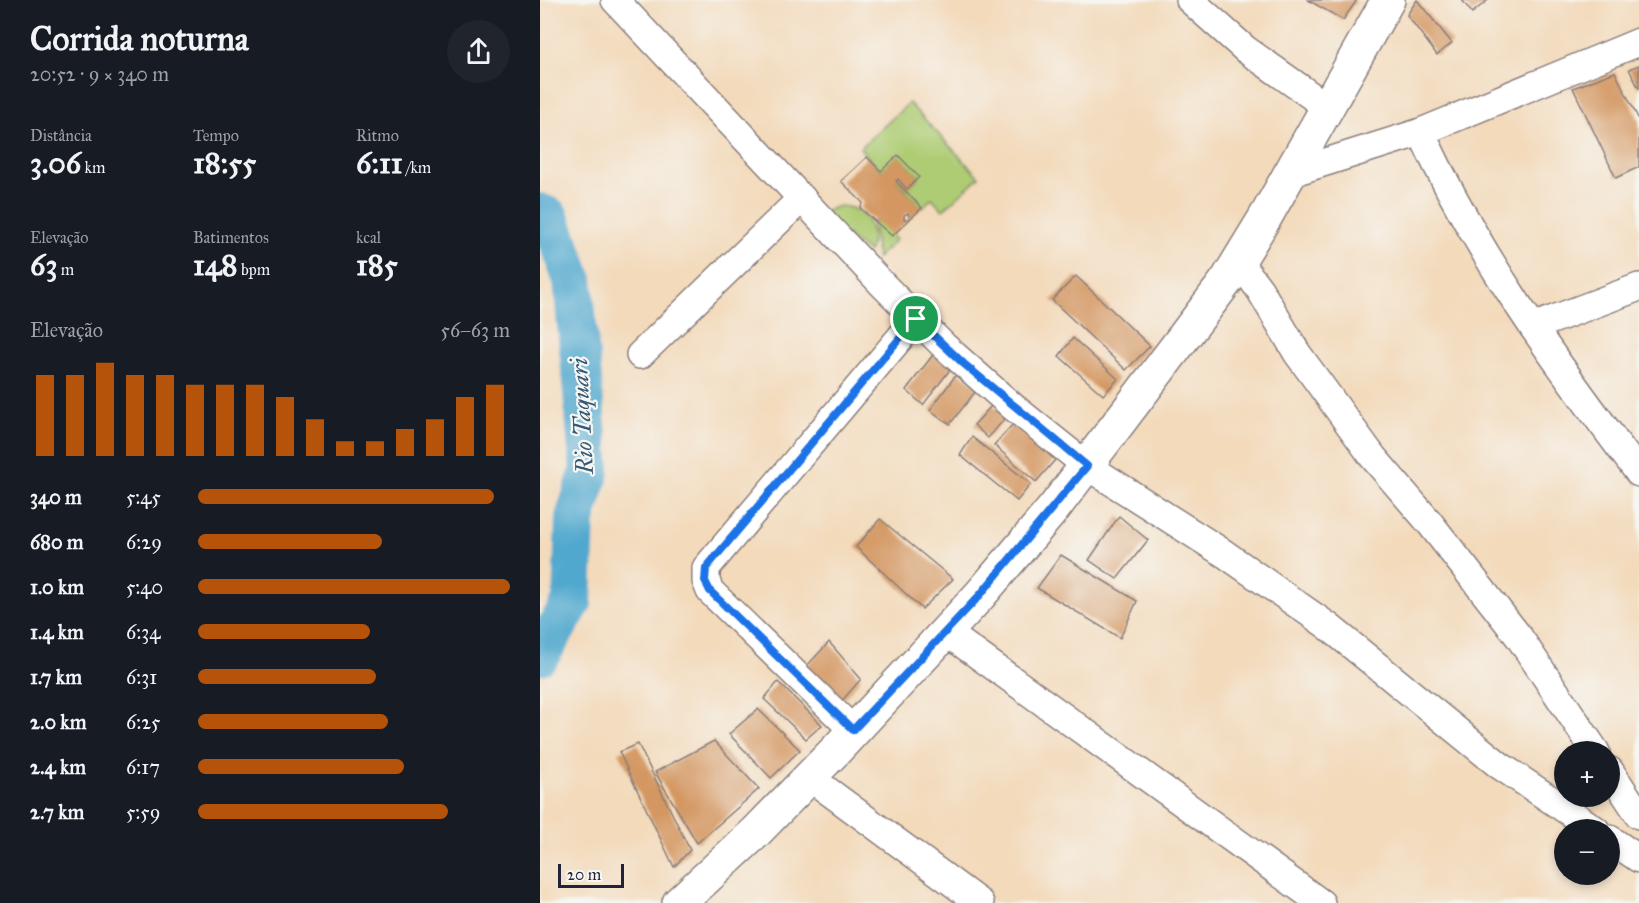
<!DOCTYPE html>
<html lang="pt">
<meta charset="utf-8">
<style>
:root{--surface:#171b24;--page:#20242c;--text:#f1f3f6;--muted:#9ea1a6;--accent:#b45309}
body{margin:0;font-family:"IM FELL Great Primer",serif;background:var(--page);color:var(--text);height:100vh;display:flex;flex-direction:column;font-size:22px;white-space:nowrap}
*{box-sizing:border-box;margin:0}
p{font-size:20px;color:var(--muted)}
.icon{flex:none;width:33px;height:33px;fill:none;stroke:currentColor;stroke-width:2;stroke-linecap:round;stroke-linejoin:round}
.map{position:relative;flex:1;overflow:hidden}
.drawer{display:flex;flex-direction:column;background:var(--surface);width:540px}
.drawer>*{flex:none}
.controls{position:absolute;left:1014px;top:741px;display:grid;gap:12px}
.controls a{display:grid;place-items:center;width:66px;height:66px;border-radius:50%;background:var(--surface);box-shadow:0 3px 9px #0003;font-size:30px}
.scale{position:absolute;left:18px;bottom:15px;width:66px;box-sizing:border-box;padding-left:6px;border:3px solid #22223b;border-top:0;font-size:16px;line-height:21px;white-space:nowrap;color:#22223b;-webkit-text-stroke:4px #f6f6f2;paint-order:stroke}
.pin{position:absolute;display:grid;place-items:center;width:51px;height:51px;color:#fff;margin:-26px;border:3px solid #fff;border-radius:50%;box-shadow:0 2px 6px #0007}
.round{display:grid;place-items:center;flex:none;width:63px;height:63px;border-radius:32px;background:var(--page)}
.overview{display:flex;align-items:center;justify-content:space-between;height:102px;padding:0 30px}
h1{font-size:33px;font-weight:700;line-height:45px}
.figures{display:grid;grid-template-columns:repeat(3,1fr);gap:9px;height:102px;padding:6px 30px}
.figures div{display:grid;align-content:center}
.figures b{font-size:30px;font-weight:700}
.figures small{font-size:16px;font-weight:400}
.figures p{font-size:16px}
.chart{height:168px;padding:12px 30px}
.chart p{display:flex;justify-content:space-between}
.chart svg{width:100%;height:108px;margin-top:6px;stroke:var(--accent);stroke-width:6}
ul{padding:0 30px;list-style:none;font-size:20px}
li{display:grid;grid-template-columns:96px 72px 1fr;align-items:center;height:45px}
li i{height:15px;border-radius:8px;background:var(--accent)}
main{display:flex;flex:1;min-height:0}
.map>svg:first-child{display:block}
.green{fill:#aecc73;stroke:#687757;stroke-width:1.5}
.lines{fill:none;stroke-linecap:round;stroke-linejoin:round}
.river{stroke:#51a8ce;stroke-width:40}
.building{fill:#d49762}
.minor-casing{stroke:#8a7e7b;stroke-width:30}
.primary-casing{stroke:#8a7e7b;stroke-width:36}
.minor{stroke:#fff;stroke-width:27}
.primary{stroke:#fff;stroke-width:33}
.route-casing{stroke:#fff;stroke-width:12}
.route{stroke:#1a73e8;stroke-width:8}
.labels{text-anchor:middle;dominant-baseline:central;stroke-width:4.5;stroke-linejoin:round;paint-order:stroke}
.water-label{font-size:24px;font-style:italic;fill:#355876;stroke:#f6f6f2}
</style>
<main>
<section class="drawer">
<div class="overview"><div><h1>Corrida noturna</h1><p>20:52 · 9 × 340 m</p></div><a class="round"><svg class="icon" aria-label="share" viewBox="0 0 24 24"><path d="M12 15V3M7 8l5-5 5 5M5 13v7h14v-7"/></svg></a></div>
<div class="figures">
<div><p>Distância</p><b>3.06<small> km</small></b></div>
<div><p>Tempo</p><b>18:55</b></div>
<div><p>Ritmo</p><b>6:11<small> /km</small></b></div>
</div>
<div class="figures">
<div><p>Elevação</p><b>63<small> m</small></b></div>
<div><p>Batimentos</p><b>148<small> bpm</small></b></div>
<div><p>kcal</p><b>185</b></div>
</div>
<div class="chart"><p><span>Elevação</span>56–63 m</p>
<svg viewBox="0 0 160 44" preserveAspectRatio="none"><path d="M5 44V11M15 44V11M25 44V6M35 44V11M45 44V11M55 44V15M65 44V15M75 44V15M85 44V20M95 44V29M105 44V38M115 44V38M125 44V33M135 44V29M145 44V20M155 44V15"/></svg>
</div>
<ul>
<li><b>340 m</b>5:45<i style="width:95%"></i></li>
<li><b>680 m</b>6:29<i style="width:59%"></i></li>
<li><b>1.0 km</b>5:40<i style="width:100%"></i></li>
<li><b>1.4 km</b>6:34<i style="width:55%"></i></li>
<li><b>1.7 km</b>6:31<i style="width:57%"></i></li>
<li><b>2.0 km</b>6:25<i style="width:61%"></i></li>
<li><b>2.4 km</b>6:17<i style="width:66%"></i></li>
<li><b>2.7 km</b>5:59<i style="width:80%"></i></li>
</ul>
</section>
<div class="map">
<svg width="1099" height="903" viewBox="0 0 1099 903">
<rect width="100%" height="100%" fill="#f6f6f2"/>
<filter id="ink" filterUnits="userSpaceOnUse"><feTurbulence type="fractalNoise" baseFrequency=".0167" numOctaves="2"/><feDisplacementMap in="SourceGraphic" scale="12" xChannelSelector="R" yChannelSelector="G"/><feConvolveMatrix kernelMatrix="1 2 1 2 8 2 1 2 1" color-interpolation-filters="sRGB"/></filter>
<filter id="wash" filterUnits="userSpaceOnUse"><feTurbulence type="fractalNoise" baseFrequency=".008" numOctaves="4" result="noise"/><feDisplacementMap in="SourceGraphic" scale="24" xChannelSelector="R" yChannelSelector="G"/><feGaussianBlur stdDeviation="1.35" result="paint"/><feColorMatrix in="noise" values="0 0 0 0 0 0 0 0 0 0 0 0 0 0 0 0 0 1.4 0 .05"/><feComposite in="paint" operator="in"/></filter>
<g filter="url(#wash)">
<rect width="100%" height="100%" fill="#f3dabb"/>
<g class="green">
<path d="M369,103L439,177L403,210L392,198L382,208L356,181L358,179L367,189L379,177L358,156L341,171L320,148Z"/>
<path d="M299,206C325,207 338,227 329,252L277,214Z"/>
<path d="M338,221L356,240L337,258L333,222Z"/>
</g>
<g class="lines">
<path class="river" d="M0,213L9,217L33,280L50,471L35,518L32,602L0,655"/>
</g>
<g id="blocks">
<g class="building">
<path d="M768,0H817L803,20Z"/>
<path d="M877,0L912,43L897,55L867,15Z"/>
<path d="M922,0H948L932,13Z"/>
<path d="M1099,65V89L1089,69Z"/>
<path d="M1075,72L1099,120V167L1076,178L1033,88Z"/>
<path d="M358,155L379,177L367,189L358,179L356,181L382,208L370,219L368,213L364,215V219L369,220L352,236L320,208L323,203L301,181L327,157L341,171Z"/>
<path d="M536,276L610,346L586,370L512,300Z"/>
<path d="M533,338L578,379L563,395L519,356Z"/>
<path d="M396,351L412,367L383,405L366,390Z"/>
<path d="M418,372L439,387L410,424L390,410Z"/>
<path d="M452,405L468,415L448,438L434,425Z"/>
<path d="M474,423L515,460L496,482L454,445Z"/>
<path d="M432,437L491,484L477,501L420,455Z"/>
<path d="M579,516L608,540L577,579L549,560Z"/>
<path d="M340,519L413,579L382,609L316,547Z"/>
<path d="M521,555L597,601L580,638L497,588Z"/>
<path d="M289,642L321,679L300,703L264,669Z"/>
<path d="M238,682L282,725L266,739L224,699Z"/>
<path d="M218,709L260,750L231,778L189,734Z"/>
<path d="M174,741L219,789L157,843L115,772Z"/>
<path d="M98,744L150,850L134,867L79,752Z"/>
</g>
</g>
</g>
<g filter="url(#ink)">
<use href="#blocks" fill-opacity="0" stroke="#8a7e7b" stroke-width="1.5"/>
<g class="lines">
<g class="minor-casing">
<g id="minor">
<path d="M75,0L343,285L404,346L472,406L547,466L685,554L788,626L959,765L1056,830"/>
<path d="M650,0L705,49L787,107"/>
<path d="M881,132C937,255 1017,365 1099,473"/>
<path d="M751,173L881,132L1099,42"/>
<path d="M699,262L720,290L757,353L833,457L889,522L979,637L1056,752"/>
<path d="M993,327L1099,287"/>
<path d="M100,355L262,198"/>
<path d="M406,632L781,903"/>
<path d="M313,730L170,591L166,581V568L376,319"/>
<path d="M1070,771L1099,815"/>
<path d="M269,777L440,903"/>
<path d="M1070,839L1099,859"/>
</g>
</g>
<g class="primary-casing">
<path id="primary" d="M139,903L215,833L297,749L440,595L514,508L687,280L726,216L848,0"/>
</g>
<use href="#minor" class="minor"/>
<use href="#primary" class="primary"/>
</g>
</g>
<g class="lines" filter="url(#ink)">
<g class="route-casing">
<path id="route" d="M376,319L424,364L547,466L440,595L313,730L170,591L165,581L166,568Z"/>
</g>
<use href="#route" class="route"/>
</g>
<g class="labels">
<g class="water-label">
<text transform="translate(42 416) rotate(-93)">Rio Taquari</text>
</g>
</g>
</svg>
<div class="controls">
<a>+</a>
<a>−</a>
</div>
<div class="scale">20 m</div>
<div class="pin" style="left:376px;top:319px;background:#1e9e55"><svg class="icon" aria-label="arrive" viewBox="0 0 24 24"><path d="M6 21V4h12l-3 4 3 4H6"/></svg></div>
</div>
</main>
